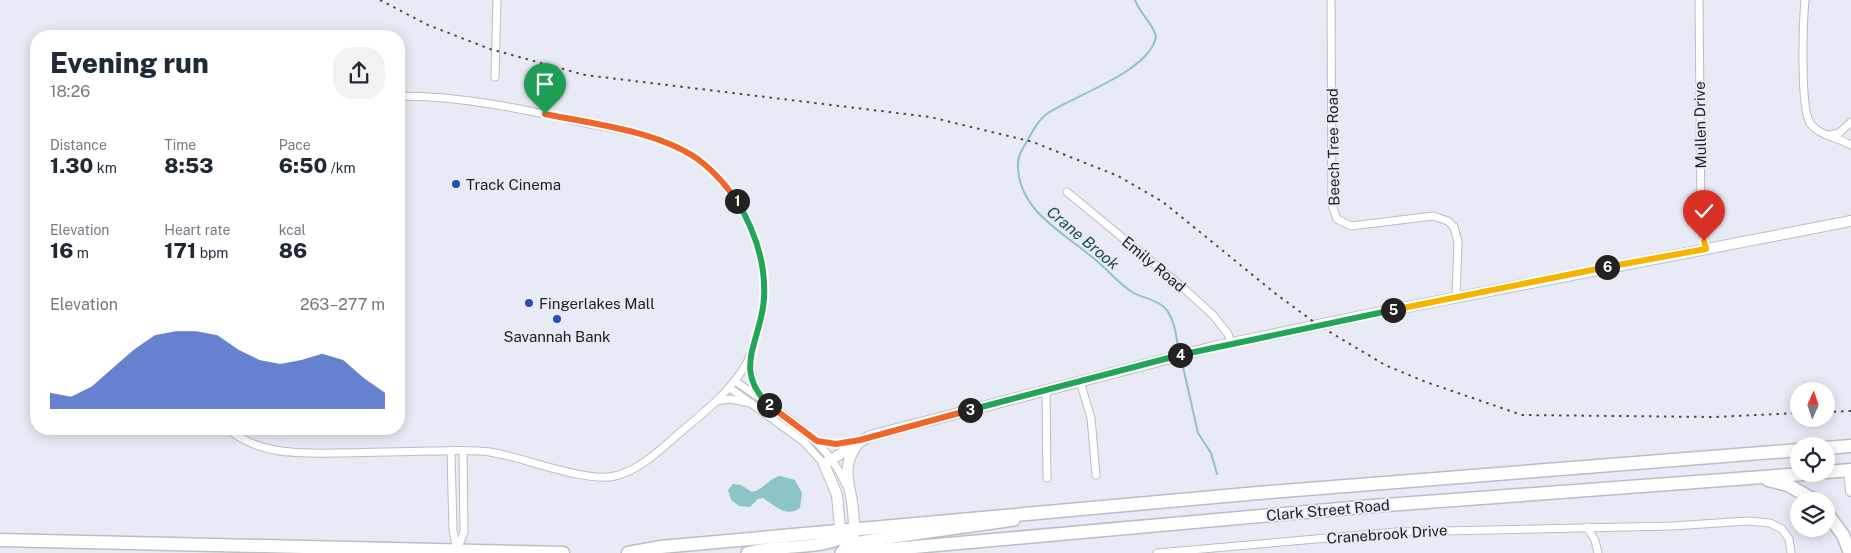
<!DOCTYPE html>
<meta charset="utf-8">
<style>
:root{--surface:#fff;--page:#f2f2f3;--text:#1f2937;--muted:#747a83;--accent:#264dbc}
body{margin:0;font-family:"Public Sans",sans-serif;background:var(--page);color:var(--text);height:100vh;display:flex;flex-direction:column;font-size:19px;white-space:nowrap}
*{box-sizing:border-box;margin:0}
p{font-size:16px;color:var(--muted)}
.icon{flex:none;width:28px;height:28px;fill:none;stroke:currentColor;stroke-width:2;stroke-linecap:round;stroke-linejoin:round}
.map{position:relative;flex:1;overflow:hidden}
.details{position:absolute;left:30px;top:30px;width:375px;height:405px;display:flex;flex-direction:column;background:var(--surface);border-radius:20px;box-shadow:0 2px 12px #0003}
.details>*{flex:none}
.needle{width:32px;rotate:3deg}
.controls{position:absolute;left:1790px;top:382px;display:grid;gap:10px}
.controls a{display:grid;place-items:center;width:45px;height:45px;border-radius:50%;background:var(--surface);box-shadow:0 2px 12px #0003;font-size:25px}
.pin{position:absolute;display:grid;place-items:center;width:42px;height:42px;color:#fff;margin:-51px -21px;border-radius:50% 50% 50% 0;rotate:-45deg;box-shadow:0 0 5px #0007}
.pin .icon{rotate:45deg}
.km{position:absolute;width:25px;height:25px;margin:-12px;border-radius:50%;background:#222;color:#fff;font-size:14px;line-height:25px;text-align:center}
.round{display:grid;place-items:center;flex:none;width:52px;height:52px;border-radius:20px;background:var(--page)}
.summary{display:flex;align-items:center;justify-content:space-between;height:85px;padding:0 20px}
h1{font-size:28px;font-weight:800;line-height:38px}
.stats{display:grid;grid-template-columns:repeat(3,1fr);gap:8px;height:85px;padding:5px 20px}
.stats div{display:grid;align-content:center}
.stats b{font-size:21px;font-weight:800}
.stats small{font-size:14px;font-weight:400}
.stats p{font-size:14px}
.chart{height:140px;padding:10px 20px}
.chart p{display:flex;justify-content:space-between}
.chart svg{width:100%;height:90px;margin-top:5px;fill:var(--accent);opacity:.7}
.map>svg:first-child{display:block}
.water{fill:#8dc5c6}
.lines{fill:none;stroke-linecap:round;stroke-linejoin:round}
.stream{stroke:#8dc5c6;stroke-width:2}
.street-casing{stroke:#babdc7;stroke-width:9}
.secondary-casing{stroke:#babdc7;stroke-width:12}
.primary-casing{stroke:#babdc7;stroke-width:14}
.highway-casing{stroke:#babdc7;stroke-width:15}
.street{stroke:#fff;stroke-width:7}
.secondary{stroke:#fff;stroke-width:10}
.primary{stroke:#fff;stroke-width:11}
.highway{stroke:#fff;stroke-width:12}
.rail{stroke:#4b4c52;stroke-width:2;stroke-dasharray:2.5 5;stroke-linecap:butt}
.split-1-casing{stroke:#fff;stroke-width:10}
.split-2-casing{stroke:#fff;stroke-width:10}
.split-3-casing{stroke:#fff;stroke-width:10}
.split-4-casing{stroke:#fff;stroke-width:10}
.split-5-casing{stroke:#fff;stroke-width:10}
.split-6-casing{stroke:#fff;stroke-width:10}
.split-7-casing{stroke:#fff;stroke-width:10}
.split-1{stroke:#f0652b;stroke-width:6}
.split-2{stroke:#22a559;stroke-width:6}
.split-3{stroke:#f0652b;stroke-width:6}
.split-4{stroke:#22a559;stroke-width:6}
.split-5{stroke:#22a559;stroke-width:6}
.split-6{stroke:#f5b400;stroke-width:6}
.split-7{stroke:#f5b400;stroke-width:6}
.poi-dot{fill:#264dbc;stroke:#e8ebf6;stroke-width:2}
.labels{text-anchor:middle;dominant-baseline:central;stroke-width:4;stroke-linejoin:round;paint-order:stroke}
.street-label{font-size:15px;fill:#202125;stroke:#e8ebf6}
.poi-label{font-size:15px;fill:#202125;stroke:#e8ebf6;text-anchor:start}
.water-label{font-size:16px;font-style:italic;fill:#1d4f50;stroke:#e8ebf6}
</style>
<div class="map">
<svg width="1851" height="553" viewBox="0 0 1851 553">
<rect width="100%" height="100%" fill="#e8ebf6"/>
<path class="water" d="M780,476L795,480L802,493L800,508C786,518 775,506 763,498L758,499L750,507L739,506L731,500L728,490L733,484L741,485L752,492C763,490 768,479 780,476Z"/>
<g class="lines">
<g class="stream">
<path d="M1135,0C1140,14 1152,22 1156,36C1151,71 1075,95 1048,113C1038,120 1032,132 1026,143C1022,150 1018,155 1018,164C1017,212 1067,234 1098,262C1110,272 1118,283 1132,292C1142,298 1158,300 1165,308C1175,319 1176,337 1179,351"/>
<path d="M1181,358L1198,433L1211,453L1217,474"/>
</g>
<g class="street-casing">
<g id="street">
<path d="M1331,0L1332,205L1337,219L1351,226L1433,216L1448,221L1454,227L1458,242L1456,298"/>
<path d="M1699,0L1701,221L1706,249"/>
<path d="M1805,0C1803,22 1800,107 1810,123C1818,135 1839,138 1851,145"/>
<path d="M495,77L497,0"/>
<path d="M1829,135L1839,133L1851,122"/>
<path d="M1067,192L1180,285L1213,315L1228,334L1231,343"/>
<path d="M749,359L754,385L763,398"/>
<path d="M735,381C776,410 825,436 846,485"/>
<path d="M1080,381L1091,418L1096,475"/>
<path d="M730,388L804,442L824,464"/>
<path d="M1046,391L1047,478"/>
<path d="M717,401L730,399L751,403"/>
<path d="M228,429C262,457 304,453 345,453C373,452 401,452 428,451C449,451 470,449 490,452C523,457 585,483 615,476C641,470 663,447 683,430C706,411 729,392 745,366C751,357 753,346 757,335C776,273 754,207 705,165C673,137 625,131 585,123C523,109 463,96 399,96"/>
<path d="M819,441L836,444L857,441"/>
<path d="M451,451L453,531L457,550"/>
<path d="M1587,527L1595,540L1598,553"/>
<path d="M457,550L464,532L463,451"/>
<path d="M1157,553L1396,532L1672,526L1748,521L1770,523L1782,529L1789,539L1791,553"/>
</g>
</g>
<g class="secondary-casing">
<g id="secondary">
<path d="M1849,470L1851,491"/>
<path d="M854,535C854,527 854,519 853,511C851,483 839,470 858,443"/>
<path d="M841,538L837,495L824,464L870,436L1213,347L1366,315L1851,221"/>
</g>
</g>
<g class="primary-casing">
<g id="primary">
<path d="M747,553C779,543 829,553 854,530"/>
<path d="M841,553L847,545L865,541L1014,520"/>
</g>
</g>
<g class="highway-casing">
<g id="highway">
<path d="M1826,448L1851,446"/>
<path d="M1826,472L1851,470"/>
<path d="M1768,480L1788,485L1816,501"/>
<path d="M1826,512L1843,535L1850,553"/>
<path d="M0,540L563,553"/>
<path d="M628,553L661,547L1258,493L1799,450"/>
<path d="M847,553L1373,506L1803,474"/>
</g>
</g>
<use href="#street" class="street"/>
<use href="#secondary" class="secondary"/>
<use href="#primary" class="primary"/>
<use href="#highway" class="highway"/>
<g class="rail">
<path d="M380,0L428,25L490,49L585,75L930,117L1033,142L1118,176L1163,202L1276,294L1318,325L1385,365L1426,382L1522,415L1714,417L1799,413"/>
<path d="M1826,412L1851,411"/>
</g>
</g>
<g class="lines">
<g class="split-1-casing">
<path id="split-1" d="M545,114C593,124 666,132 704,164C716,174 728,188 737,201"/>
</g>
<g class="split-2-casing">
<path id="split-2" d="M737,201C755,231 766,263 764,298C762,340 731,369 769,405"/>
</g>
<g class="split-3-casing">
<path id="split-3" d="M769,405L817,441L836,444L860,440L970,410"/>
</g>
<g class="split-4-casing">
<path id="split-4" d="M970,410L1180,355"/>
</g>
<g class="split-5-casing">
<path id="split-5" d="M1180,355L1393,310"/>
</g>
<g class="split-6-casing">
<path id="split-6" d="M1393,310L1607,267"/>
</g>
<g class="split-7-casing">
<path id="split-7" d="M1607,267L1706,249L1704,241"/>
</g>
<use href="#split-1" class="split-1"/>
<use href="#split-2" class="split-2"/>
<use href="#split-3" class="split-3"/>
<use href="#split-4" class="split-4"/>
<use href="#split-5" class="split-5"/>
<use href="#split-6" class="split-6"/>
<use href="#split-7" class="split-7"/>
</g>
<g class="poi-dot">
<circle cx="456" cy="184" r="5"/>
<circle cx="529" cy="303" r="5"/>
<circle cx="557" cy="319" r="5"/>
</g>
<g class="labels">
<g class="street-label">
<text transform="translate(1700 125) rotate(-91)">Mullen Drive</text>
<text transform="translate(1333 147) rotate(-91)">Beech Tree Road</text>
<text transform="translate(1154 264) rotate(40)">Emily Road</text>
<text transform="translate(1328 510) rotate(-5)">Clark Street Road</text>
<text transform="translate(1387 534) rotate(-4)">Cranebrook Drive</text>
</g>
<g class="poi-label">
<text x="466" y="184">Track Cinema</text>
<text x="539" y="303">Fingerlakes Mall</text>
<text x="557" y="336" text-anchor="middle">Savannah Bank</text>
</g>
<g class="water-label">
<text transform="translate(1083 238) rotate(40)">Crane Brook</text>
</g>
</g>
</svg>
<div class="controls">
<a><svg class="needle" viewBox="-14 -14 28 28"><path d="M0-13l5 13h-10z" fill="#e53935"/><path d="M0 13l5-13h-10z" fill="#747a83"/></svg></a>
<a><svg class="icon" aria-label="locate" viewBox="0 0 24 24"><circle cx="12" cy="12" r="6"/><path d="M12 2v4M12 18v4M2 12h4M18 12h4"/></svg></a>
<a><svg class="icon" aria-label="layers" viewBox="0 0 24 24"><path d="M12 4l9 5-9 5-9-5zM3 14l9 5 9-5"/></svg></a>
</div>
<div class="pin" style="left:545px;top:114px;background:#1e9e55"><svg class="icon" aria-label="arrive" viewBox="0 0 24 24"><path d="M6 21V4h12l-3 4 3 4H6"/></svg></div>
<div class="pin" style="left:1704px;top:241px;background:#d93025"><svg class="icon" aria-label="check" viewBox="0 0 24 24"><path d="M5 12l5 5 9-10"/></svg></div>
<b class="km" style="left:737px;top:201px">1</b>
<b class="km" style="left:769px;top:405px">2</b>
<b class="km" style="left:970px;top:410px">3</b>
<b class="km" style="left:1180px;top:355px">4</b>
<b class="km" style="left:1393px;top:310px">5</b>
<b class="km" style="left:1607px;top:267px">6</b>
<section class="details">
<div class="summary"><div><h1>Evening run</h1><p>18:26</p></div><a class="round"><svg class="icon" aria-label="share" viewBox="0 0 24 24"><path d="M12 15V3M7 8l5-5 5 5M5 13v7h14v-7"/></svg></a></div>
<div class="stats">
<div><p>Distance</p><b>1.30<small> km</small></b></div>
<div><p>Time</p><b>8:53</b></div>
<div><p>Pace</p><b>6:50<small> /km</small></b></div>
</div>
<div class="stats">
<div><p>Elevation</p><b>16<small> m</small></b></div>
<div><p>Heart rate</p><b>171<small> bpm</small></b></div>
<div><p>kcal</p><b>86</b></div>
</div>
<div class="chart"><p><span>Elevation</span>263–277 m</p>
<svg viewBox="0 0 160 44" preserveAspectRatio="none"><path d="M0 44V36L10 38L20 33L30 24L40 15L50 8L60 6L70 6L80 8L90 15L100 20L110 22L120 20L130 17L140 20L150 29L160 36V44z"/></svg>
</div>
</section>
</div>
